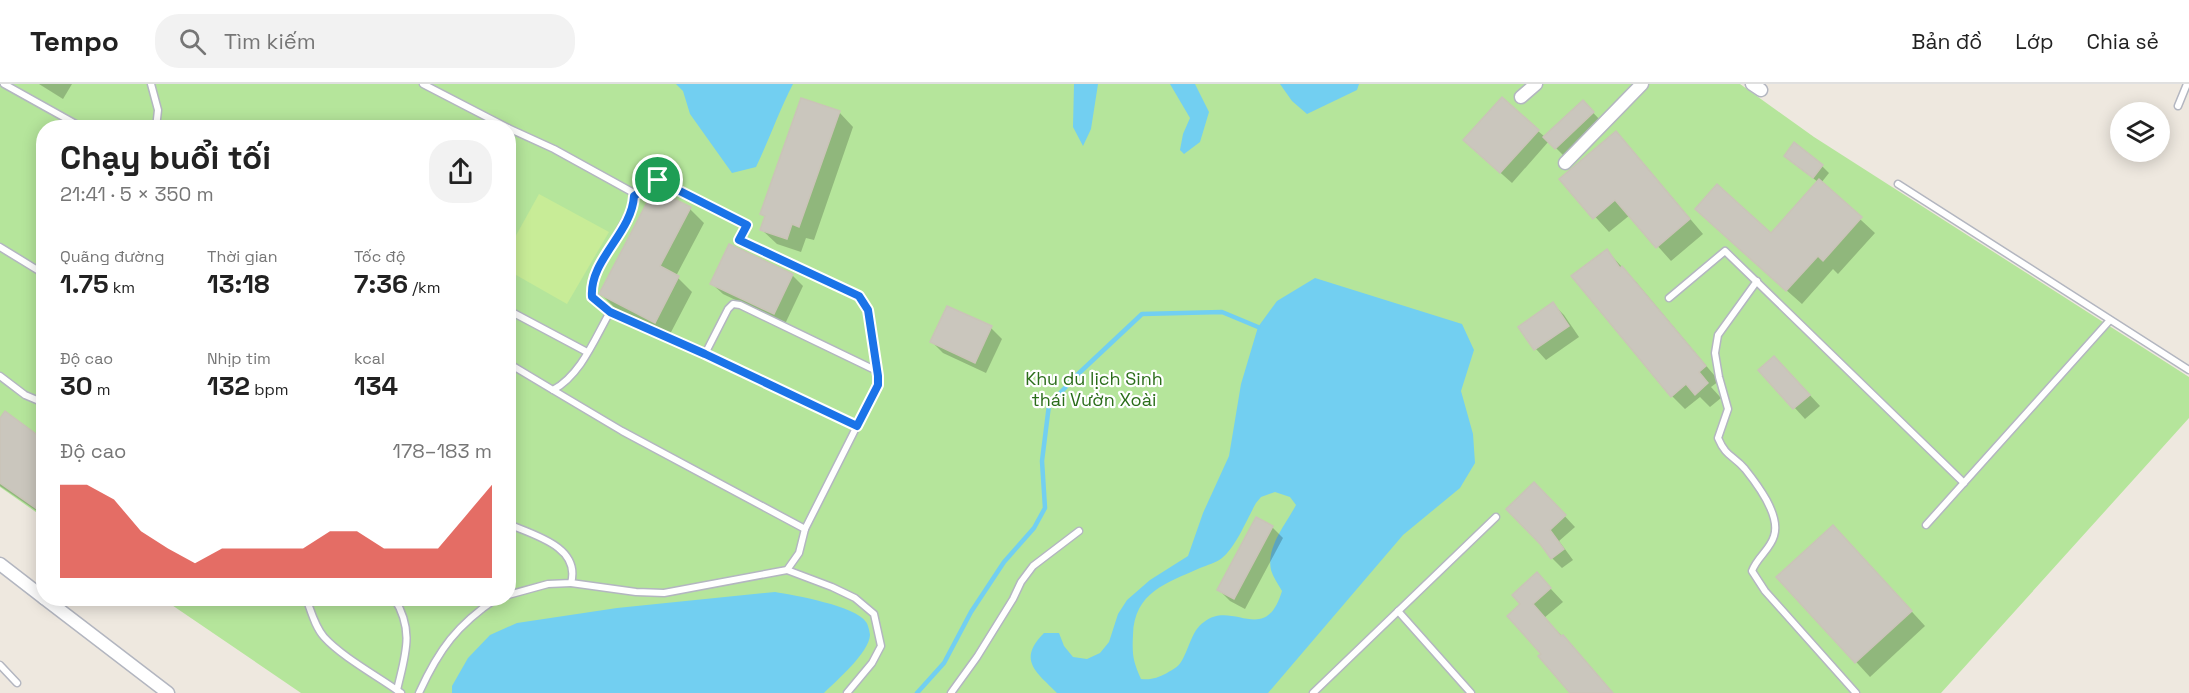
<!DOCTYPE html>
<html lang="vi">
<meta charset="utf-8">
<style>
:root{--surface:#fff;--page:#f2f2f2;--text:#222;--muted:#767676;--line:#e0e0e0;--accent:#d93025}
body{margin:0;font-family:"Space Grotesk",sans-serif;background:var(--page);color:var(--text);height:100vh;display:flex;flex-direction:column;font-size:22px;white-space:nowrap}
*{box-sizing:border-box;margin:0}
p{font-size:20px;color:var(--muted)}
.icon{flex:none;width:33px;height:33px;fill:none;stroke:currentColor;stroke-width:2;stroke-linecap:round;stroke-linejoin:round}
.map{position:relative;flex:1;overflow:hidden}
.panel{position:absolute;left:36px;top:36px;width:480px;height:486px;display:flex;flex-direction:column;background:var(--surface);border-radius:24px;box-shadow:0 3px 15px #0003}
.panel>*{flex:none}
.controls{position:absolute;left:2110px;top:18px;display:grid;gap:12px}
.controls a{display:grid;place-items:center;width:60px;height:60px;border-radius:50%;background:var(--surface);box-shadow:0 3px 15px #0003;font-size:30px}
.pin{position:absolute;display:grid;place-items:center;width:51px;height:51px;color:#fff;margin:-26px;border:3px solid #fff;border-radius:50%;box-shadow:0 2px 6px #0007}
.round{display:grid;place-items:center;flex:none;width:63px;height:63px;border-radius:24px;background:var(--page)}
.head{display:flex;align-items:center;justify-content:space-between;height:102px;padding:0 24px}
h1{font-size:33px;font-weight:700;line-height:45px}
.figures{display:grid;grid-template-columns:repeat(3,1fr);gap:9px;height:102px;padding:6px 24px}
.figures div{display:grid;align-content:center}
.figures b{font-size:26px;font-weight:700}
.figures small{font-size:16px;font-weight:400}
.figures p{font-size:16px}
.chart{height:168px;padding:12px 24px}
.chart p{display:flex;justify-content:space-between}
.chart svg{width:100%;height:108px;margin-top:6px;fill:var(--accent);opacity:.7}
header{display:flex;align-items:center;gap:36px;box-sizing:border-box;height:84px;padding:0 30px;background:var(--surface);border-bottom:2px solid var(--line)}
header strong{font-size:28px}
nav{display:flex;gap:33px;margin-inline-start:auto;font-size:21px}
.search{width:420px;height:54px;background:var(--page);display:flex;align-items:center;gap:15px;box-sizing:border-box;padding:0 21px;border-radius:24px;color:var(--muted);font-size:22px}
.map>svg:first-child{display:block}
.green{fill:#b5e59b}
.pitch{fill:#c8ec97}
.water{fill:#72cff1;fill-rule:evenodd}
.shadow{fill:#0003}
.lines{fill:none;stroke-linecap:round;stroke-linejoin:round}
.stream{stroke:#72cff1;stroke-width:4.5}
.building{fill:#cac6bd;stroke:#cac4b8;stroke-width:1.5}
.service-casing{stroke:#b3b6c0;stroke-width:9}
.minor-casing{stroke:#b3b6c0;stroke-width:15}
.service{stroke:#fff;stroke-width:6}
.minor{stroke:#fff;stroke-width:12}
.route-casing{stroke:#fff;stroke-width:12}
.route{stroke:#1a73e8;stroke-width:8}
.labels{text-anchor:middle;dominant-baseline:central;stroke-width:4.5;stroke-linejoin:round;paint-order:stroke}
.park-label{font-size:18px;fill:#2b6d1a;stroke:#fff}
</style>
<header>
<strong>Tempo</strong>
<div class="search"><svg class="icon" aria-label="search" viewBox="0 0 24 24"><circle cx="10" cy="10" r="6"/><path d="M15 15l6 6"/></svg>Tìm kiếm</div>
<nav><a>Bản đồ</a><a>Lớp</a><a>Chia sẻ</a></nav>
</header>
<div class="map">
<svg width="2189" height="609" viewBox="0 0 2189 609">
<rect width="100%" height="100%" fill="#eee8df"/>
<path class="green" d="M0,0H1740L1814,53L2189,293V334L1941,609H301L163,515L508,514V44H44L43,433L0,403Z"/>
<path class="pitch" d="M539,110L609,148L567,220L509,187V164Z"/>
<g class="water">
<path d="M676,0H793C779,27 769,56 756,83L732,89L690,30L683,7Z"/>
<path d="M1074,0H1098L1091,45L1083,62L1073,43Z"/>
<path d="M1170,0H1195L1209,28L1200,58L1184,70L1180,66L1183,50L1190,34Z"/>
<path d="M1280,0H1359L1357,6L1307,30L1292,17Z"/>
<path d="M1315,194L1462,240L1474,266L1461,307L1473,350L1475,379L1460,404L1403,451L1268,609H1057C1036,588 1017,576 1044,549H1059L1064,562L1073,573L1087,575L1100,569L1109,558L1118,530L1127,516L1150,496L1188,472L1203,429L1229,372L1241,300L1258,243L1277,217ZM1275,408L1290,413L1296,421C1286,440 1266,463 1271,486C1273,493 1278,500 1282,507C1265,563 1233,515 1204,538C1191,547 1189,566 1181,578C1178,583 1172,586 1167,589C1157,594 1152,596 1141,595C1133,577 1132,571 1133,551C1134,508 1167,499 1200,484C1207,481 1216,479 1222,474C1236,463 1247,435 1256,419L1261,413Z"/>
<path d="M775,508C794,511 856,522 866,538C868,540 870,549 870,551C869,569 836,597 824,609H452V602L468,574L490,551L517,539L617,524Z"/>
</g>
<g class="shadow">
<path d="M39,0H72L63,15Z"/>
<path d="M1583,18L1600,36L1563,71L1549,57L1512,99L1476,67L1538,47L1545,53Z"/>
<path d="M839,28L853,43L814,156L806,154L801,168L777,160L762,146L766,134L762,130Z"/>
<path d="M1630,64L1703,150L1671,177L1630,131L1609,148L1561,95Z"/>
<path d="M1793,79L1822,82L1829,89L1821,99L1875,149L1838,190L1833,185L1802,220L1711,139L1771,151L1818,98Z"/>
<path d="M690,125L704,139L676,192L692,208L669,252L615,224L601,210Z"/>
<path d="M1607,167L1636,198L1719,297L1711,303L1721,314L1710,323L1700,313L1685,325L1672,312Z"/>
<path d="M792,191L803,202L785,240L723,210L712,200Z"/>
<path d="M1553,220L1564,231L1579,253L1546,276L1536,265L1520,243Z"/>
<path d="M991,244L1002,255L986,289L943,269L932,258Z"/>
<path d="M1785,284L1820,322L1805,335L1760,286Z"/>
<path d="M0,336L44,358V432L0,402Z"/>
<path d="M1545,411L1575,443L1559,457L1573,476L1562,484L1552,474Z"/>
<path d="M1272,443L1283,454L1245,525L1230,517L1219,506Z"/>
<path d="M1847,457L1925,542L1870,593L1778,493Z"/>
<path d="M1537,490L1563,518L1544,534L1576,566L1613,609H1572L1543,570L1522,521Z"/>
</g>
<g class="lines">
<path class="stream" d="M917,609L944,579L971,528L1004,478L1034,444L1045,424L1042,377L1049,321L1077,291L1142,230L1222,228L1258,243"/>
</g>
<g class="building">
<path d="M1502,13L1539,46L1500,89L1463,56Z"/>
<path d="M801,14L840,27L799,143L792,140L787,155L760,146L765,132L760,130Z"/>
<path d="M1583,16L1594,28L1555,65L1543,53Z"/>
<path d="M1616,47L1690,135L1656,164L1615,116L1593,135L1559,95Z"/>
<path d="M1794,58L1823,81L1813,94L1784,72Z"/>
<path d="M1819,95L1862,133L1823,177L1818,172L1786,207L1695,125L1717,100L1771,149Z"/>
<path d="M654,105L691,123L660,182L679,192L655,239L599,210Z"/>
<path d="M729,160L793,190L774,230L710,200Z"/>
<path d="M1607,165L1620,184L1622,182L1706,282L1699,288L1708,299L1695,311L1686,300L1671,313L1571,192Z"/>
<path d="M1553,218L1569,242L1534,266L1518,243Z"/>
<path d="M947,222L992,242L975,279L930,258Z"/>
<path d="M1774,272L1810,311L1793,325L1758,286Z"/>
<path d="M5,327L44,356V430L0,399V334Z"/>
<path d="M1534,398L1566,431L1550,446L1564,465L1551,475L1541,461L1506,425Z"/>
<path d="M1256,433L1273,442L1234,515L1217,506Z"/>
<path d="M1833,441L1912,527L1855,579L1776,493Z"/>
<path d="M1537,488L1551,504L1533,520L1561,552L1563,551L1613,609H1570L1538,572L1541,570L1507,532L1520,520L1512,511Z"/>
</g>
<g class="lines">
<g class="service-casing">
<g id="service">
<path d="M4,0L83,44"/>
<path d="M151,0L158,26L156,44"/>
<path d="M423,0L508,44"/>
<path d="M2178,22L2187,0"/>
<path d="M508,44L554,65L632,108L634,112L633,122L593,195L592,213L610,228L705,270L857,342L878,301L877,287L740,221L733,220L728,225L705,270"/>
<path d="M1898,100L2189,286"/>
<path d="M634,112L658,96L747,141L739,156L859,212L868,227L877,287"/>
<path d="M0,163L44,190"/>
<path d="M1757,197L1718,251L1715,269L1719,293L1728,325L1718,354C1726,373 1733,371 1745,385C1757,400 1781,431 1774,452C1770,466 1757,473 1752,487L1765,507L1856,609"/>
<path d="M1669,214L1725,167L1964,399"/>
<path d="M508,226L587,268"/>
<path d="M508,279L553,306C581,291 595,254 610,228"/>
<path d="M0,292L25,311L44,319"/>
<path d="M553,306L622,347L805,445"/>
<path d="M508,440C534,451 581,463 571,499L548,500L508,511"/>
<path d="M1926,441L2110,236"/>
<path d="M787,486L832,503L855,514L874,530L881,562L872,579L847,609"/>
<path d="M571,499L636,508L664,509L787,486L799,469L805,445L857,342"/>
<path d="M306,514C311,527 315,543 324,553C342,573 379,593 401,609"/>
<path d="M394,514C415,547 405,571 397,606"/>
<path d="M1398,527L1471,609"/>
<path d="M0,581L17,599"/>
<path d="M419,609C439,565 457,541 497,514"/>
<path d="M951,609L977,573L1013,515L1021,498L1033,482L1079,447"/>
<path d="M1313,609L1496,433"/>
</g>
</g>
<g class="minor-casing">
<g id="minor">
<path d="M1752,0L1761,6"/>
<path d="M1521,13L1536,0"/>
<path d="M1565,79L1642,0"/>
<path d="M0,480L44,514"/>
<path d="M44,514L168,609"/>
</g>
</g>
<use href="#service" class="service"/>
<use href="#minor" class="minor"/>
</g>
<g class="lines">
<g class="route-casing">
<path id="route" d="M658,96L747,141L739,156L859,212L868,226L878,292V301L857,342L705,270L610,228L592,213C589,176 632,149 634,112Z"/>
</g>
<use href="#route" class="route"/>
</g>
<g class="labels">
<g class="park-label">
<text x="1094" y="294">Khu du lịch Sinh<tspan x="1094" dy="21">thái Vườn Xoài</tspan></text>
</g>
</g>
</svg>
<div class="controls">
<a><svg class="icon" aria-label="layers" viewBox="0 0 24 24"><path d="M12 4l9 5-9 5-9-5zM3 14l9 5 9-5"/></svg></a>
</div>
<div class="pin" style="left:658px;top:96px;background:#1e9e55"><svg class="icon" aria-label="arrive" viewBox="0 0 24 24"><path d="M6 21V4h12l-3 4 3 4H6"/></svg></div>
<section class="panel">
<div class="head"><div><h1>Chạy buổi tối</h1><p>21:41 · 5 × 350 m</p></div><a class="round"><svg class="icon" aria-label="share" viewBox="0 0 24 24"><path d="M12 15V3M7 8l5-5 5 5M5 13v7h14v-7"/></svg></a></div>
<div class="figures">
<div><p>Quãng đường</p><b>1.75<small> km</small></b></div>
<div><p>Thời gian</p><b>13:18</b></div>
<div><p>Tốc độ</p><b>7:36<small> /km</small></b></div>
</div>
<div class="figures">
<div><p>Độ cao</p><b>30<small> m</small></b></div>
<div><p>Nhịp tim</p><b>132<small> bpm</small></b></div>
<div><p>kcal</p><b>134</b></div>
</div>
<div class="chart"><p><span>Độ cao</span>178–183 m</p>
<svg viewBox="0 0 160 44" preserveAspectRatio="none"><path d="M0 44V6L10 6L20 12L30 25L40 32L50 38L60 32L70 32L80 32L90 32L100 25L110 25L120 32L130 32L140 32L150 19L160 6V44z"/></svg>
</div>
</section>
</div>
